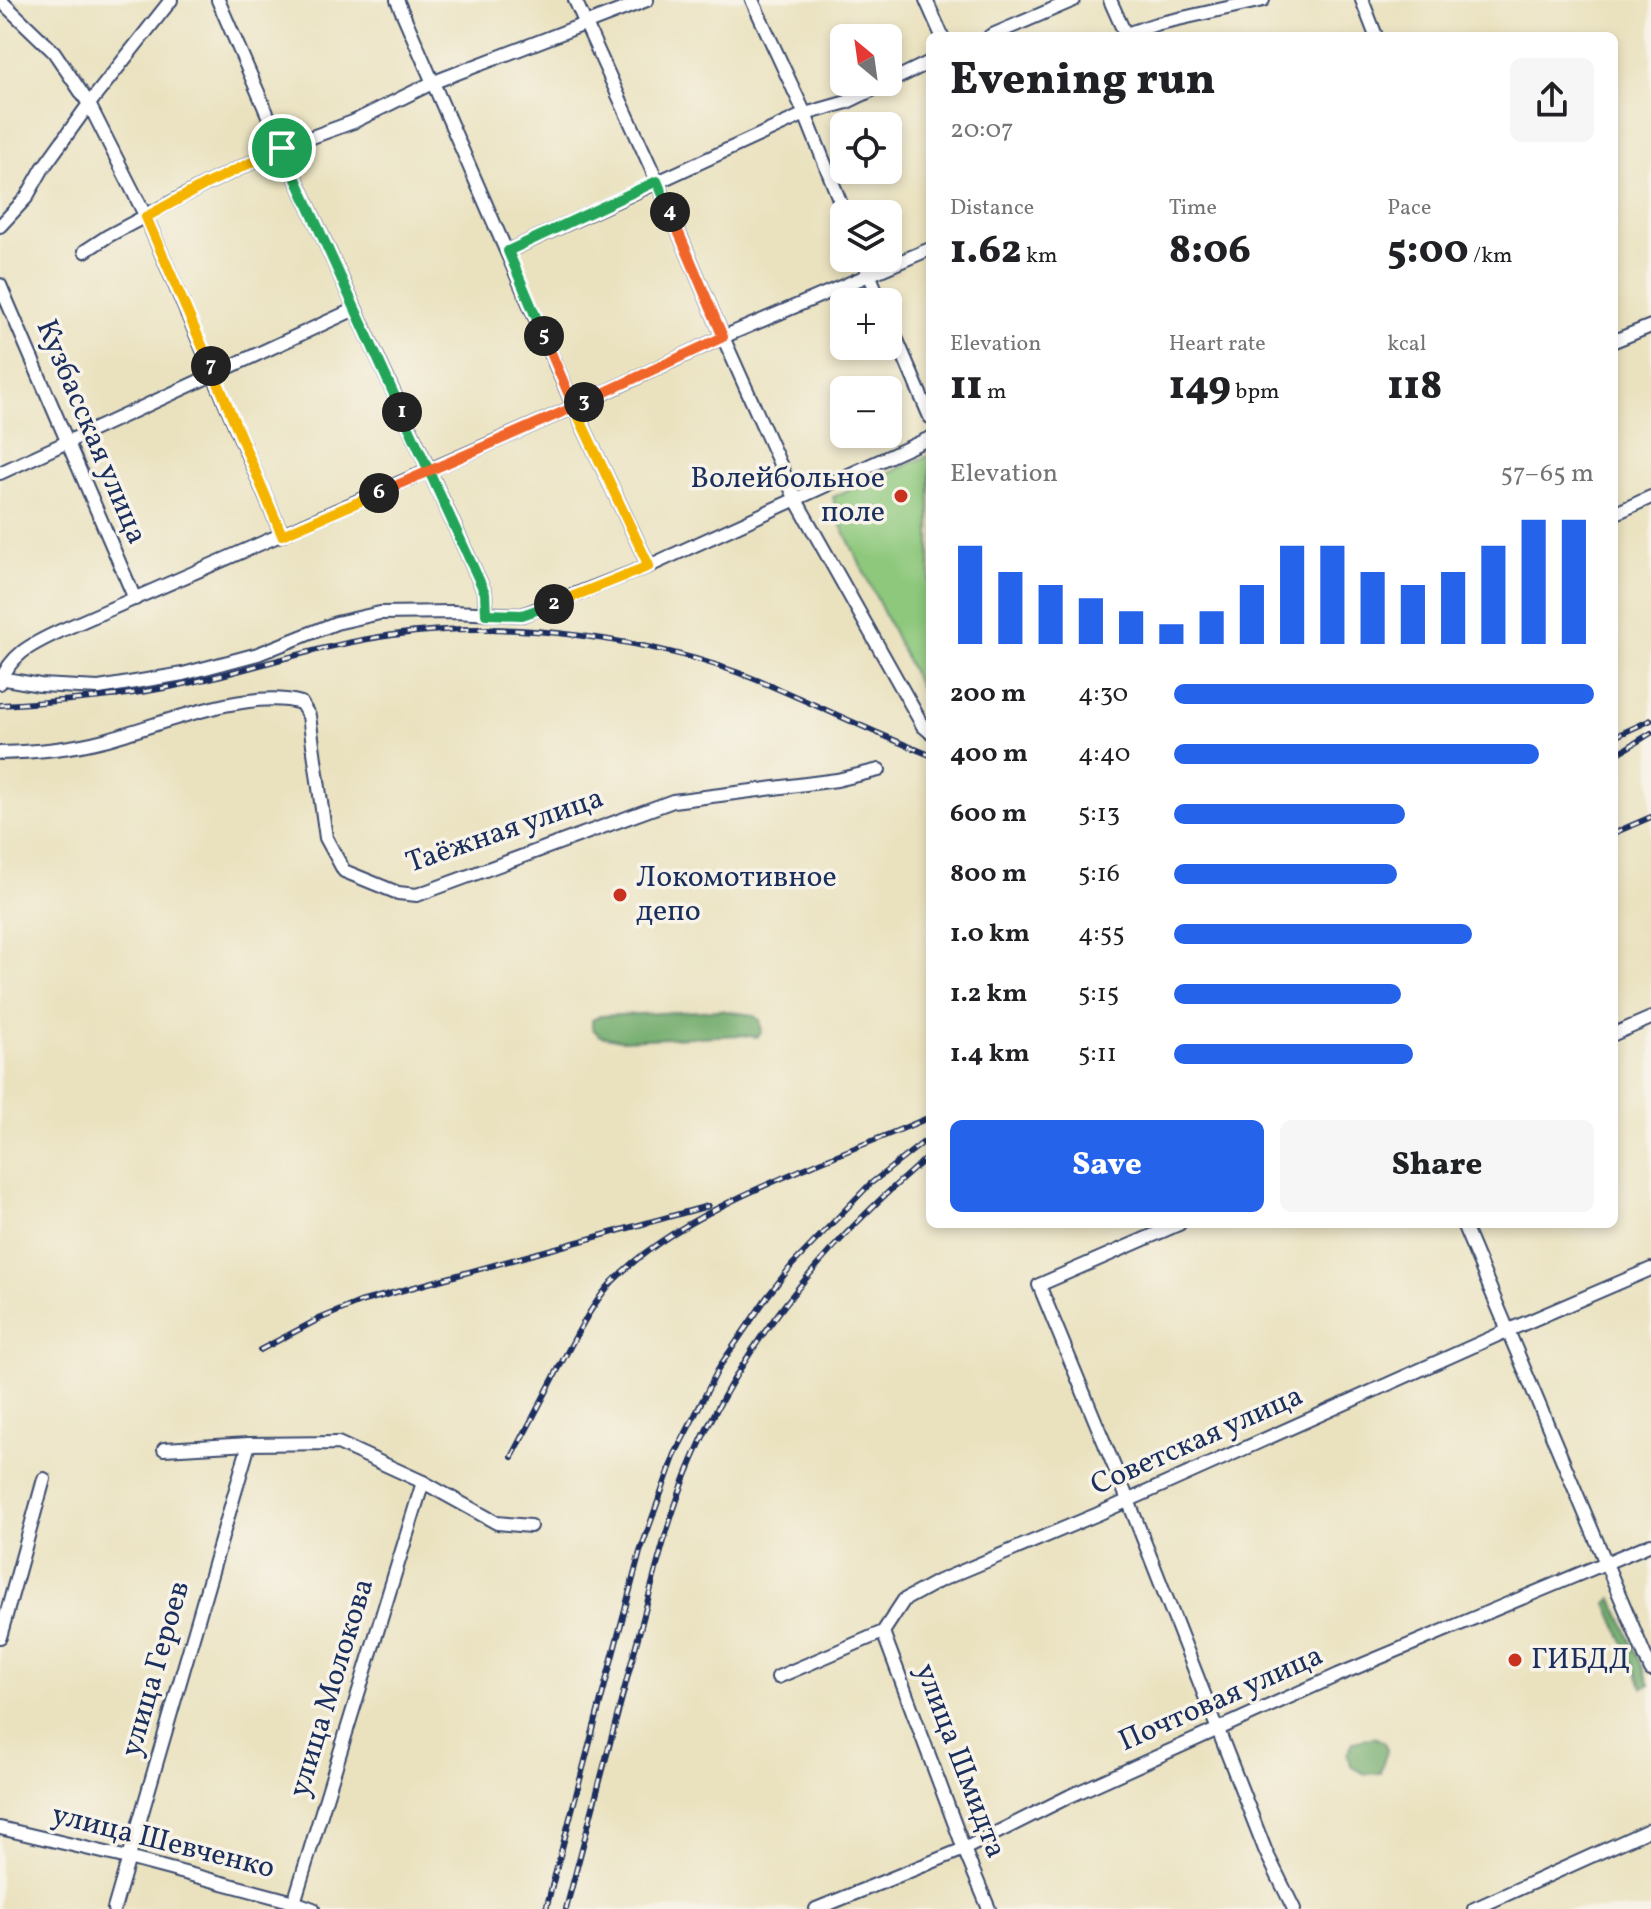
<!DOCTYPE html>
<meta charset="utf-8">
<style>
:root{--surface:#fff;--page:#f6f6f6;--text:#202124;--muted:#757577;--accent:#2563eb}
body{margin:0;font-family:Vollkorn,serif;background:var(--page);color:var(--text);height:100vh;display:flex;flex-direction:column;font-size:30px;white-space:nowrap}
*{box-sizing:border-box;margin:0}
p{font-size:26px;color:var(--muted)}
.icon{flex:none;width:44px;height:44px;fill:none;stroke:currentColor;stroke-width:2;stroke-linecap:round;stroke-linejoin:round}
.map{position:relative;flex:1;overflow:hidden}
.side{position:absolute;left:926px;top:32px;width:692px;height:1196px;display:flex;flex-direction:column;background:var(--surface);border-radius:12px;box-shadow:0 4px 12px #0003}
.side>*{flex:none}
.needle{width:52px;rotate:331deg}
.buttons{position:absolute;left:830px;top:24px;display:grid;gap:16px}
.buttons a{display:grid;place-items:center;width:72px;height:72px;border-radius:12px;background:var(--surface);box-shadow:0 4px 12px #0003;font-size:40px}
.pin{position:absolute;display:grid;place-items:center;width:68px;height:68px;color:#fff;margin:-34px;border:4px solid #fff;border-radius:50%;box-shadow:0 2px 8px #0007}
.km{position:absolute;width:40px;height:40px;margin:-20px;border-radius:50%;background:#222;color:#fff;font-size:22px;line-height:40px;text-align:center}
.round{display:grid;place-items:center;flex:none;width:84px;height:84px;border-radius:12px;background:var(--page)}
.headline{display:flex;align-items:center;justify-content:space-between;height:136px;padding:0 24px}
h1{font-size:44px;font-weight:800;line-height:60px}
.stats{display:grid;grid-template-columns:repeat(3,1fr);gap:12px;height:136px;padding:8px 24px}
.stats div{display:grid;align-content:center}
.stats b{font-size:40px;font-weight:800}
.stats small{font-size:22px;font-weight:400}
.stats p{font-size:22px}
.chart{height:224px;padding:16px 24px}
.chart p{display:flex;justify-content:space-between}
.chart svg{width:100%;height:144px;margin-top:8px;stroke:var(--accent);stroke-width:6}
.primary-button{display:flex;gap:16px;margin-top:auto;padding:16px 24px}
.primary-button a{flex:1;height:92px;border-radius:12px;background:var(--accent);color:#fff;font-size:32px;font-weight:800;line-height:92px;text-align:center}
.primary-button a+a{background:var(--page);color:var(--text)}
ul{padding:0 24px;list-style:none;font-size:26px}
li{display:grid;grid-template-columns:128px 96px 1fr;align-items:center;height:60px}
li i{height:20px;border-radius:10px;background:var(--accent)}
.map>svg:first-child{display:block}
.green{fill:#8dc87c;stroke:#547c6d;stroke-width:2}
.forest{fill:#72ac6c;stroke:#466e65;stroke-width:2}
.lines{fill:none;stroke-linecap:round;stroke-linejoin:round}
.minor-casing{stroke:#3a4a6d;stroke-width:16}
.minor{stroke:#fff;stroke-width:12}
.rail-casing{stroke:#1b2f5e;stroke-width:6}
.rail{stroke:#f7f3e8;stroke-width:3;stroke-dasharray:9;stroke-linecap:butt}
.split-1-casing{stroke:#fff;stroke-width:16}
.split-2-casing{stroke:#fff;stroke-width:16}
.split-3-casing{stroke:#fff;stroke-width:16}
.split-4-casing{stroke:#fff;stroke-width:16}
.split-5-casing{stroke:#fff;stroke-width:16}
.split-6-casing{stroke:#fff;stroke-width:16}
.split-7-casing{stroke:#fff;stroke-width:16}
.split-8-casing{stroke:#fff;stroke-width:16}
.split-1{stroke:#22a559;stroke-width:10}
.split-2{stroke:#22a559;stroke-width:10}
.split-3{stroke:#f5b400;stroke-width:10}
.split-4{stroke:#f0652b;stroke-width:10}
.split-5{stroke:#22a559;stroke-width:10}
.split-6{stroke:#f0652b;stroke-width:10}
.split-7{stroke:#f5b400;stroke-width:10}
.split-8{stroke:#f5b400;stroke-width:10}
.poi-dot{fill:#c8321e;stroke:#f7f3e8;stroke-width:3}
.labels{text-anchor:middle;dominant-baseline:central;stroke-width:7;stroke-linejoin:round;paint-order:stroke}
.street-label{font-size:30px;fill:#1b2f5e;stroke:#f7f3e8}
.poi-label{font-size:30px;fill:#1b2f5e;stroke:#f7f3e8;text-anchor:start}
</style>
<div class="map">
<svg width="1651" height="1909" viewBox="0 0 1651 1909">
<rect width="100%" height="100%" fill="#f7f3e8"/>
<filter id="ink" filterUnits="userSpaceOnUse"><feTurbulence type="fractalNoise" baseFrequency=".0125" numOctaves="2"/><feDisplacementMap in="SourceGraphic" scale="16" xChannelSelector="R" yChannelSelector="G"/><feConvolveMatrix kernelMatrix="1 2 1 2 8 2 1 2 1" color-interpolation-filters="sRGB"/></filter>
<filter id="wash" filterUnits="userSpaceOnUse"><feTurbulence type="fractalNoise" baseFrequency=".006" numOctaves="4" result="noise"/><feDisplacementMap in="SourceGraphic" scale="32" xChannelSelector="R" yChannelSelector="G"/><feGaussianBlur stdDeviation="1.8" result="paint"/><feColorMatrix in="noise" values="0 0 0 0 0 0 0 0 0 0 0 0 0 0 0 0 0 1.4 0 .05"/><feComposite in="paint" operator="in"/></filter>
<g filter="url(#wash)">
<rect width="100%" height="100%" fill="#eae2bf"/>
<path class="green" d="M930,455V708L838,519L833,497Z"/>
<g class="forest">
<path d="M720,1010L752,1015L760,1020L762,1032L757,1037L742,1035L621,1040L600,1036L592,1028V1020L600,1016Z"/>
<path d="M1613,1599L1650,1684L1643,1688L1607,1603Z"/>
<path d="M1374,1737L1384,1742L1387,1750L1380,1773L1365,1774L1352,1767L1347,1754L1353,1742Z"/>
</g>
</g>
<g filter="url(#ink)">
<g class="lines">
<g class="minor-casing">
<g id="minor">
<path d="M0,0L54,52L89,104L146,217L282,535"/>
<path d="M218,0L282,148L485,593L486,614"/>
<path d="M397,0L574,407L649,566"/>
<path d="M575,0L657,181L723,337L796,500L923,726L930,732"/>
<path d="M752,0L805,114L845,214"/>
<path d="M926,0L942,36"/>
<path d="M1110,0L1126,36"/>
<path d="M1362,0L1376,36"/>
<path d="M1126,34L1156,24L1263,0"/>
<path d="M990,36L1074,0"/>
<path d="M0,226L26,198L43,168L89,104L171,0"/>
<path d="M85,251L108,236L206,184L282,148L353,122L434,82L647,0"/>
<path d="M508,251L805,114L847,102L930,62"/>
<path d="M862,258L881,302"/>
<path d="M0,285L135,599"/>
<path d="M888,319L930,417"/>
<path d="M1614,341L1651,326"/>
<path d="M0,473L355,309"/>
<path d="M1614,514L1651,497"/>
<path d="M0,678L40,685L99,688L183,674L258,654L336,623L380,613L452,612L522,615L649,566L930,438"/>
<path d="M0,683C11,653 33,644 60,631L574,407L723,337L930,249"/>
<path d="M0,753C35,752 70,749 104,740C156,726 250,687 301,703L309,716L326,838L344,871L398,893L417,895L673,801L837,780L879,770"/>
<path d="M1614,1034L1651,1018"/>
<path d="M1179,1224L1039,1285L1128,1500L1266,1852L1294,1909"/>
<path d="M1463,1224L1651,1670"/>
<path d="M164,1449L249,1444L338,1443L423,1482L497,1523L530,1526"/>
<path d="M883,1632L964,1849L989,1909"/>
<path d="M0,1637L44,1479"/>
<path d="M778,1677L883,1632L904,1600L939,1581L1098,1514L1509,1330L1651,1269"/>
<path d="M0,1828L128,1858L294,1902L313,1909"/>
<path d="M114,1909L249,1444"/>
<path d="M292,1909L423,1482"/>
<path d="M816,1909L964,1849L1070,1796L1338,1675L1651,1544"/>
<path d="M1474,1909L1651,1829"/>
</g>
</g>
<use href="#minor" class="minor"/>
<g class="rail-casing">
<g id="rail">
<path d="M0,705C65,701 129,697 193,682C259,667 325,644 393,635C506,619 652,637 757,680C815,704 872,732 930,755"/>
<path d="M1614,737L1651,720"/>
<path d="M1614,756L1651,733"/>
<path d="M1614,783L1616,781"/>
<path d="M1614,833L1651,817"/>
<path d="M260,1350L319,1319L360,1302L708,1206"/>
<path d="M512,1457C529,1425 546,1392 563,1360C577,1334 592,1304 612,1282C686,1205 832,1160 930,1117"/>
<path d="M546,1909L640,1552L675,1454L720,1366L767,1297L792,1265L870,1184L930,1137"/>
<path d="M566,1909C589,1821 612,1733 636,1645C653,1583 667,1518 693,1459C744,1340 832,1238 930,1155"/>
</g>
</g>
<use href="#rail" class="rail"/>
</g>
</g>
<g class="lines" filter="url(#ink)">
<g class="split-1-casing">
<path id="split-1" d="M282,148L402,412"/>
</g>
<g class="split-2-casing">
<path id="split-2" d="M402,412L485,593L486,614L522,615L554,604"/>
</g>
<g class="split-3-casing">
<path id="split-3" d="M554,604L649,566L574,407L584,402"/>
</g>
<g class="split-4-casing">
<path id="split-4" d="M584,402L723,337L670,212"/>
</g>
<g class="split-5-casing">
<path id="split-5" d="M544,336L508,251L657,181L670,212"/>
</g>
<g class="split-6-casing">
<path id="split-6" d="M379,493L574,407L544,336"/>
</g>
<g class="split-7-casing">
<path id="split-7" d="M211,366L282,535L379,493"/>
</g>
<g class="split-8-casing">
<path id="split-8" d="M211,366L146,217L206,184L282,148"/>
</g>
<use href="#split-1" class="split-1"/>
<use href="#split-2" class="split-2"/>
<use href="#split-3" class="split-3"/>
<use href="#split-4" class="split-4"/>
<use href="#split-5" class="split-5"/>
<use href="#split-6" class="split-6"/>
<use href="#split-7" class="split-7"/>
<use href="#split-8" class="split-8"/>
</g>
<g class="poi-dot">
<circle cx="901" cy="496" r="8"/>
<circle cx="620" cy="895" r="8"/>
<circle cx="1515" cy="1660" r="8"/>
</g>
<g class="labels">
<g class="street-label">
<text transform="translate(91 432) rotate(67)">Кузбасская улица</text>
<text transform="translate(505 831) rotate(-19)">Таёжная улица</text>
<text transform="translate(1197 1441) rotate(-24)">Советская улица</text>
<text transform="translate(156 1669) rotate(-74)">улица Героев</text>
<text transform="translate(332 1688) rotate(-73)">улица Молокова</text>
<text transform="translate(1221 1699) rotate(-24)">Почтовая улица</text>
<text transform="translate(960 1761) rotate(69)">улица Шмидта</text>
<text transform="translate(163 1842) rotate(14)">улица Шевченко</text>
</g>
<g class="poi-label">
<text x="885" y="479" text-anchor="end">Волейбольное<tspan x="885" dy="34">поле</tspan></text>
<text x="636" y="878">Локомотивное<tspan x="636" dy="34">депо</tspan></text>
<text x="1531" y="1660">ГИБДД</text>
</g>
</g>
</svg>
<div class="buttons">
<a><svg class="needle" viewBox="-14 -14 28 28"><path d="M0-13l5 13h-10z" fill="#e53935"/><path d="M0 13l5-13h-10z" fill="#757577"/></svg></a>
<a><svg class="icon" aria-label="locate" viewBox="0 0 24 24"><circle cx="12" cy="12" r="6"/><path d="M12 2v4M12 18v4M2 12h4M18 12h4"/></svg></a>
<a><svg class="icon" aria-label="layers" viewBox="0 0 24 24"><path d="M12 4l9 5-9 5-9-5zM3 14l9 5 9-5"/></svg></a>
<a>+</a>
<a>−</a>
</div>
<div class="pin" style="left:282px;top:148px;background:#1e9e55"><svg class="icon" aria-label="arrive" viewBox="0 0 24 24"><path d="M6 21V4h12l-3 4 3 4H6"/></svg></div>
<b class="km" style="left:402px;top:412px">1</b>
<b class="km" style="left:554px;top:604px">2</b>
<b class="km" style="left:584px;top:402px">3</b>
<b class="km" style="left:670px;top:212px">4</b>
<b class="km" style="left:544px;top:336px">5</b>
<b class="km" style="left:379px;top:493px">6</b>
<b class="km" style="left:211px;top:366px">7</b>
<section class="side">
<div class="headline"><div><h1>Evening run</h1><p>20:07</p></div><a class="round"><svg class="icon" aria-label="share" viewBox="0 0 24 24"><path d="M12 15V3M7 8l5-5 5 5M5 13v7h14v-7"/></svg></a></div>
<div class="stats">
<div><p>Distance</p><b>1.62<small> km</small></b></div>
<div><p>Time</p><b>8:06</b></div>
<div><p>Pace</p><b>5:00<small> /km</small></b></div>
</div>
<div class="stats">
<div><p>Elevation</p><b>11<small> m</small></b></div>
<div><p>Heart rate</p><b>149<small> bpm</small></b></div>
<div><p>kcal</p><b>118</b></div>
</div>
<div class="chart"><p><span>Elevation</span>57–65 m</p>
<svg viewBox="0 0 160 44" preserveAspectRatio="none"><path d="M5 44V14M15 44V22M25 44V26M35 44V30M45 44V34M55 44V38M65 44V34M75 44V26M85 44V14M95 44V14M105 44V22M115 44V26M125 44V22M135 44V14M145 44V6M155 44V6"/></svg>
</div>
<ul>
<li><b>200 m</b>4:30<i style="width:100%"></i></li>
<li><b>400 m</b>4:40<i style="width:87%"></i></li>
<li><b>600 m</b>5:13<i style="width:55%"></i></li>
<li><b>800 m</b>5:16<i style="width:53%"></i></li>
<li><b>1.0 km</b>4:55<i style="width:71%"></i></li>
<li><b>1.2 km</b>5:15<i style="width:54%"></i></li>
<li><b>1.4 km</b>5:11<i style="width:57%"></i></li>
</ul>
<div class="primary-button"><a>Save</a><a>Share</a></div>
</section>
</div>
